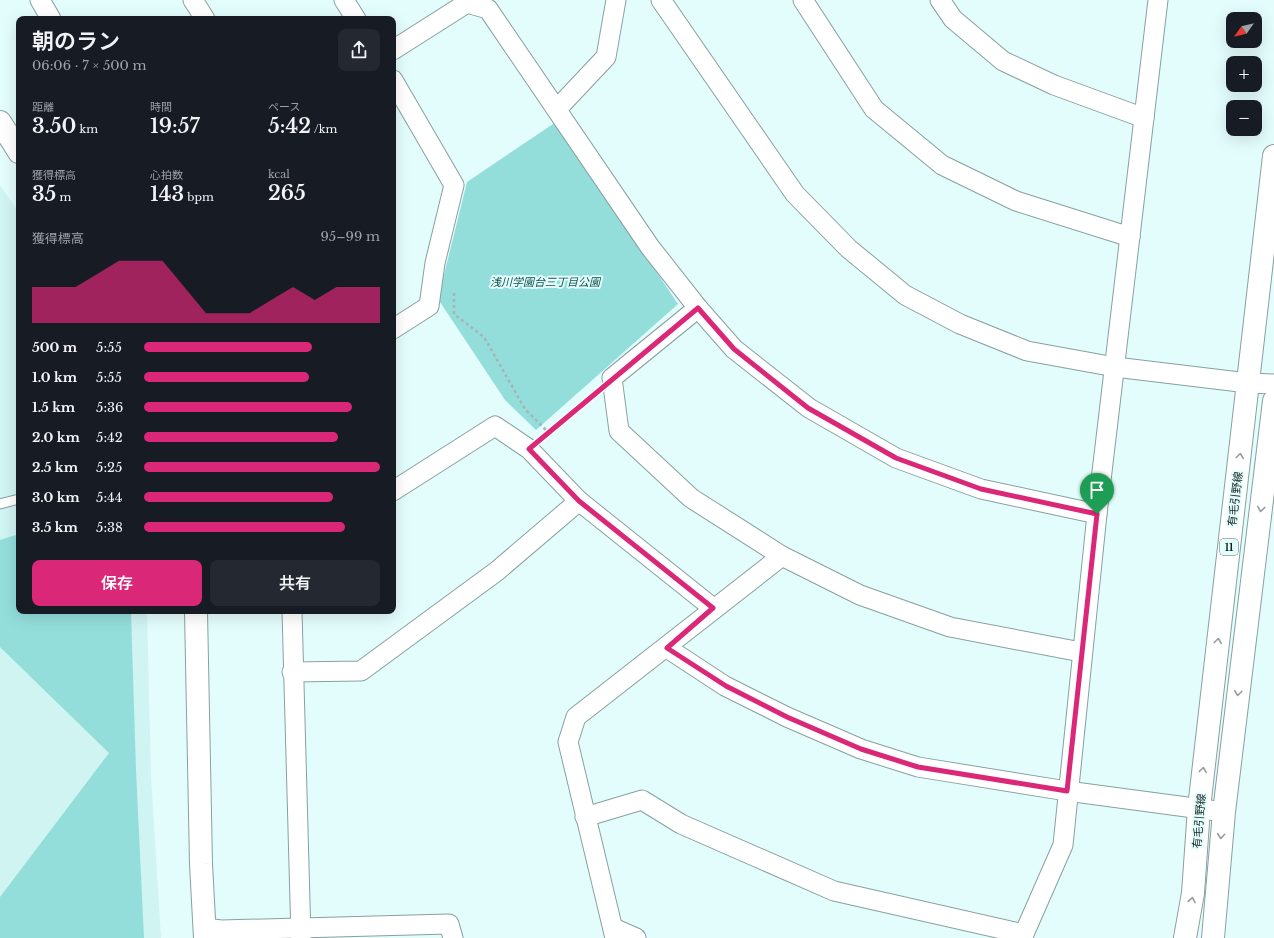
<!DOCTYPE html>
<html lang="ja">
<meta charset="utf-8">
<style>
:root{--surface:#171b24;--page:#242831;--text:#f1f3f6;--muted:#9ea1a6;--accent:#db2777}
body{margin:0;font-family:"Libre Baskerville","Noto Sans JP",serif;background:var(--page);color:var(--text);height:100vh;display:flex;flex-direction:column;font-size:15px;white-space:nowrap}
*{box-sizing:border-box;margin:0}
p{font-size:13px;color:var(--muted)}
.icon{flex:none;width:22px;height:22px;fill:none;stroke:currentColor;stroke-width:2;stroke-linecap:round;stroke-linejoin:round}
.map{position:relative;flex:1;overflow:hidden}
.panel{position:absolute;left:16px;top:16px;width:380px;height:598px;display:flex;flex-direction:column;background:var(--surface);border-radius:8px;box-shadow:0 4px 16px #0002}
.panel>*{flex:none}
.needle{width:26px;rotate:236deg}
.controls{position:absolute;left:1226px;top:12px;display:grid;gap:8px}
.controls a{display:grid;place-items:center;width:36px;height:36px;border-radius:8px;background:var(--surface);box-shadow:0 4px 16px #0002;font-size:20px}
.pin{position:absolute;display:grid;place-items:center;width:34px;height:34px;color:#fff;margin:-41px -17px;border-radius:50% 50% 50% 0;rotate:-45deg;box-shadow:0 0 4px #0007}
.pin .icon{rotate:45deg}
.round{display:grid;place-items:center;flex:none;width:42px;height:42px;border-radius:8px;background:var(--page)}
.headline{display:flex;align-items:center;justify-content:space-between;height:68px;padding:0 16px}
h1{font-size:22px;font-weight:600;line-height:30px}
.metrics{display:grid;grid-template-columns:repeat(3,1fr);gap:6px;height:68px;padding:4px 16px}
.metrics div{display:grid;align-content:center}
.metrics b{font-size:20px;font-weight:600}
.metrics small{font-size:11px;font-weight:400}
.metrics p{font-size:11px}
.chart{height:112px;padding:8px 16px}
.chart p{display:flex;justify-content:space-between}
.chart svg{width:100%;height:72px;margin-top:4px;fill:var(--accent);opacity:.7}
.primary-button{display:flex;gap:8px;margin-top:auto;padding:8px 16px}
.primary-button a{flex:1;height:46px;border-radius:8px;background:var(--accent);color:#fff;font-size:16px;font-weight:600;line-height:46px;text-align:center}
.primary-button a+a{background:var(--page);color:var(--text)}
ul{padding:0 16px;list-style:none;font-size:13px}
li{display:grid;grid-template-columns:64px 48px 1fr;align-items:center;height:30px}
li i{height:10px;border-radius:5px;background:var(--accent)}
.map>svg:first-child{display:block}
.built{fill:#d0f4f2}
.green{fill:#93dedb}
.lines{fill:none;stroke-linecap:round;stroke-linejoin:round}
.lane-casing{stroke:#88a09f;stroke-width:11}
.street-casing{stroke:#88a09f;stroke-width:21}
.secondary-casing{stroke:#88a09f;stroke-width:24}
.primary-casing{stroke:#88a09f;stroke-width:24}
.path{stroke:#a2b6b5;stroke-width:2.5;stroke-dasharray:3 3;stroke-linecap:butt}
.lane{stroke:#fff;stroke-width:9}
.street{stroke:#fff;stroke-width:19}
.secondary{stroke:#fff;stroke-width:22}
.primary{stroke:#fff;stroke-width:22}
.oneway{stroke:#979b9b}
.route-casing{stroke:#fff;stroke-width:8}
.route{stroke:#db2777;stroke-width:5}
.labels{text-anchor:middle;dominant-baseline:central;stroke-width:4;stroke-linejoin:round;paint-order:stroke}
.shield{fill:#e3fdfc;stroke:#556363;stroke-width:1}
.shield-label{font-size:10px;font-weight:bold;fill:#182121}
.park-label{font-size:11px;font-style:italic;fill:#105351;stroke:#e3fdfc}
.street-label{font-size:11px;fill:#182121;stroke:#e3fdfc}
</style>
<div class="map">
<svg width="1274" height="938" viewBox="0 0 1274 938">
<rect width="100%" height="100%" fill="#e3fdfc"/>
<path class="built" d="M0,185L19,213V611H147L151,777L161,938H0Z"/>
<g class="green">
<path d="M556,122L678,304L536,430L505,400L438,299L467,182Z"/>
<path d="M19,534V611H131L136,770L144,938H0V897L109,753L0,647V540Z"/>
</g>
<g class="lines">
<g class="lane-casing">
<path id="lane" d="M0,504L19,499"/>
</g>
<g class="street-casing">
<g id="street">
<path d="M40,0L51,19"/>
<path d="M193,0L205,19"/>
<path d="M344,0L356,19"/>
<path d="M661,0L795,194L849,249L905,295L960,324L1027,351L1115,367L1248,383L1274,384"/>
<path d="M803,0L874,109L942,165L1016,201L1130,237"/>
<path d="M940,0L953,19L1003,61L1054,85L1144,118"/>
<path d="M393,50L467,3L488,9L650,247L698,308L612,378L619,431L691,498L782,556L860,595L950,627L1081,652"/>
<path d="M393,80L454,185L435,263L429,306L393,329"/>
<path d="M557,109L606,57L616,0"/>
<path d="M698,308L734,349L809,408L896,458L981,489L1097,514"/>
<path d="M393,491L495,426L529,449L579,501L713,608"/>
<path d="M292,611L301,938"/>
<path d="M667,648L725,686L787,717L861,749L918,767L1067,791L1224,812"/>
<path d="M292,672L361,671L497,571L579,501"/>
<path d="M585,817L642,800L681,824L834,891L1024,934"/>
<path d="M205,928L221,930L449,924L453,938"/>
<path d="M613,928L636,938"/>
<path d="M615,938L568,742L576,717L782,556"/>
<path d="M1019,938L1024,934L1063,845L1097,514L1158,0"/>
</g>
</g>
<g class="secondary-casing">
<g id="secondary">
<path d="M0,122L19,152"/>
<path d="M196,611L201,864L205,938"/>
</g>
</g>
<g class="primary-casing">
<g id="primary">
<path d="M1185,938L1193,893L1199,808L1274,156"/>
<path d="M1213,938L1224,812L1274,401"/>
</g>
</g>
<g class="path">
<path d="M454,293V314L484,337L525,409L549,433"/>
<path d="M544,437L594,394"/>
</g>
<use href="#lane" class="lane"/>
<use href="#street" class="street"/>
<use href="#secondary" class="secondary"/>
<use href="#primary" class="primary"/>
</g>
<defs><path id="oneway-chevron" d="M-2-3.5L2.5 0L-2 3.5" fill="none" stroke-width="1.6" stroke-linecap="round" stroke-linejoin="round"/></defs>
<g class="oneway">
<use href="#oneway-chevron" transform="translate(1240 456) rotate(-83)"/>
<use href="#oneway-chevron" transform="translate(1261 509) rotate(97)"/>
<use href="#oneway-chevron" transform="translate(1218 641) rotate(-83)"/>
<use href="#oneway-chevron" transform="translate(1238 693) rotate(97)"/>
<use href="#oneway-chevron" transform="translate(1203 770) rotate(-83)"/>
<use href="#oneway-chevron" transform="translate(1221 836) rotate(95)"/>
<use href="#oneway-chevron" transform="translate(1192 900) rotate(-80)"/>
</g>
<g class="lines">
<g class="route-casing">
<path id="route" d="M698,308L734,349L808,408L896,458L981,489L1097,514L1067,791L918,767L861,749L787,717L726,686L667,648L713,608L579,501L529,449Z"/>
</g>
<use href="#route" class="route"/>
</g>
<g class="labels">
<rect class="shield" x="1220" y="539" width="18" height="16" rx="3"/>
<g class="shield-label">
<text x="1229" y="547">11</text>
</g>
<g class="park-label">
<text x="545" y="282">浅川学園台三丁目公園</text>
</g>
<g class="street-label">
<text transform="translate(1235 499) rotate(-83)">有毛引野線</text>
<text transform="translate(1199 821) rotate(-85)">有毛引野線</text>
</g>
</g>
</svg>
<div class="controls">
<a><svg class="needle" viewBox="-14 -14 28 28"><path d="M0-13l5 13h-10z" fill="#e53935"/><path d="M0 13l5-13h-10z" fill="#9ea1a6"/></svg></a>
<a>+</a>
<a>−</a>
</div>
<div class="pin" style="left:1097px;top:514px;background:#1e9e55"><svg class="icon" aria-label="arrive" viewBox="0 0 24 24"><path d="M6 21V4h12l-3 4 3 4H6"/></svg></div>
<section class="panel">
<div class="headline"><div><h1>朝のラン</h1><p>06:06 · 7 × 500 m</p></div><a class="round"><svg class="icon" aria-label="share" viewBox="0 0 24 24"><path d="M12 15V3M7 8l5-5 5 5M5 13v7h14v-7"/></svg></a></div>
<div class="metrics">
<div><p>距離</p><b>3.50<small> km</small></b></div>
<div><p>時間</p><b>19:57</b></div>
<div><p>ペース</p><b>5:42<small> /km</small></b></div>
</div>
<div class="metrics">
<div><p>獲得標高</p><b>35<small> m</small></b></div>
<div><p>心拍数</p><b>143<small> bpm</small></b></div>
<div><p>kcal</p><b>265</b></div>
</div>
<div class="chart"><p><span>獲得標高</span>95–99 m</p>
<svg viewBox="0 0 160 44" preserveAspectRatio="none"><path d="M0 44V22L10 22L20 22L30 14L40 6L50 6L60 6L70 22L80 38L90 38L100 38L110 30L120 22L130 30L140 22L150 22L160 22V44z"/></svg>
</div>
<ul>
<li><b>500 m</b>5:55<i style="width:71%"></i></li>
<li><b>1.0 km</b>5:55<i style="width:70%"></i></li>
<li><b>1.5 km</b>5:36<i style="width:88%"></i></li>
<li><b>2.0 km</b>5:42<i style="width:82%"></i></li>
<li><b>2.5 km</b>5:25<i style="width:100%"></i></li>
<li><b>3.0 km</b>5:44<i style="width:80%"></i></li>
<li><b>3.5 km</b>5:38<i style="width:85%"></i></li>
</ul>
<div class="primary-button"><a>保存</a><a>共有</a></div>
</section>
</div>
